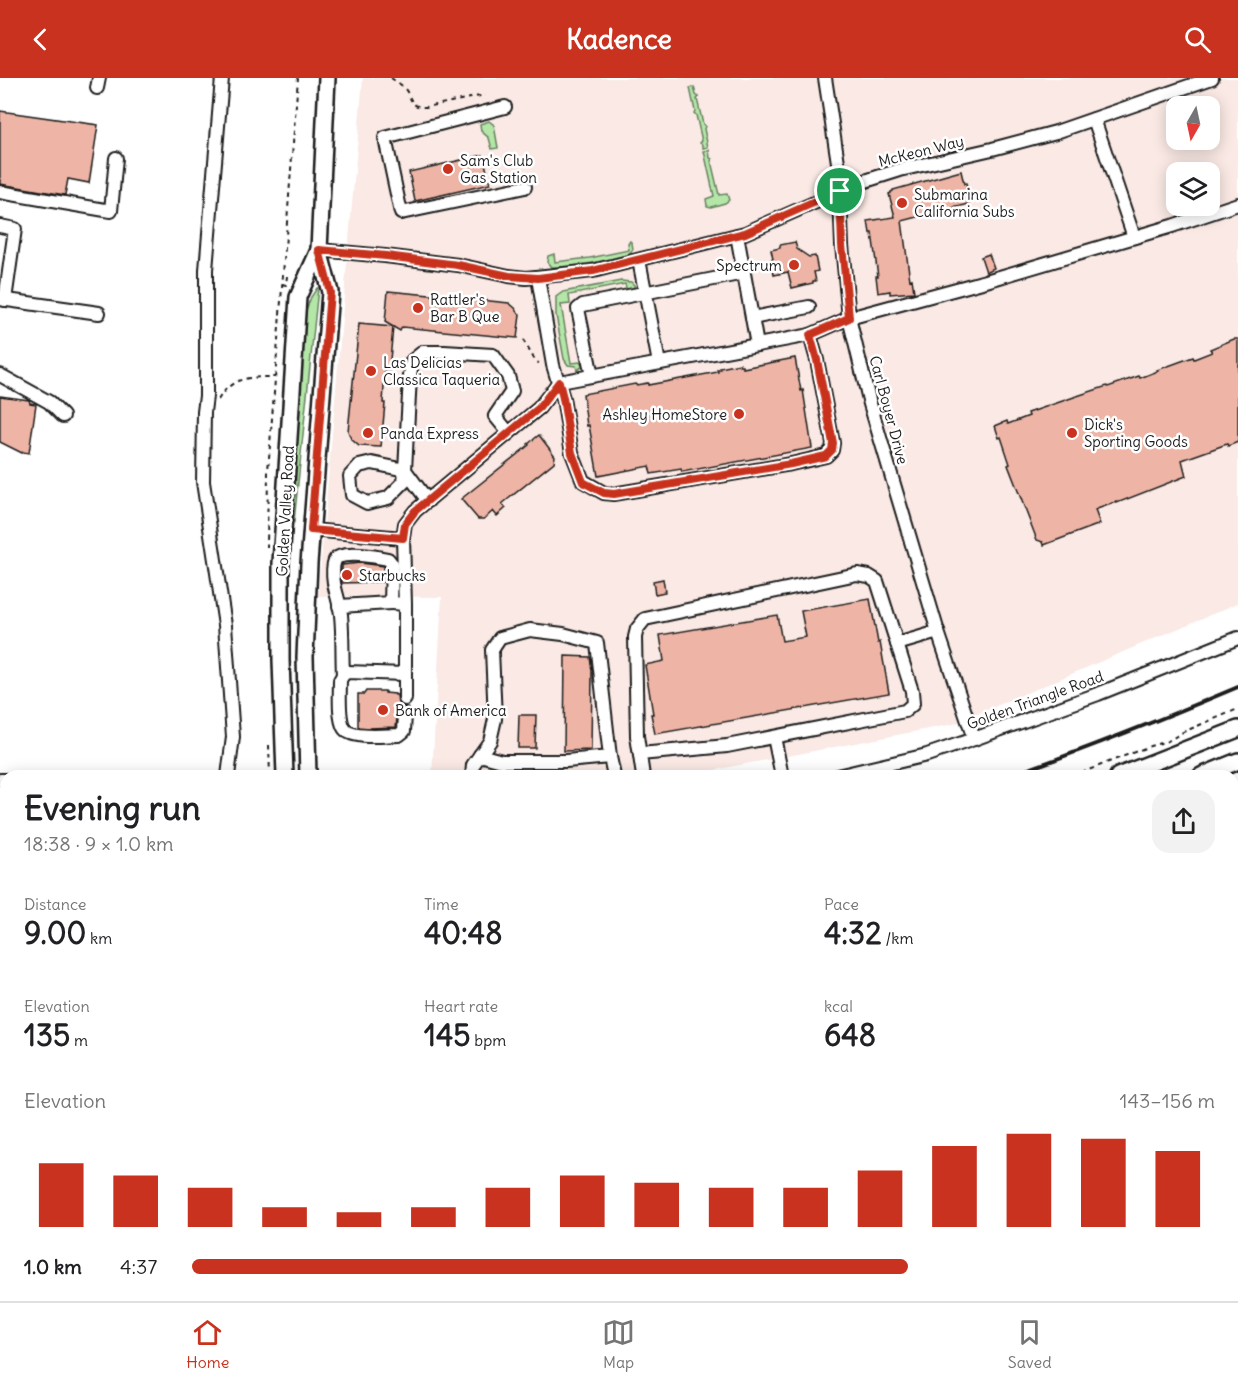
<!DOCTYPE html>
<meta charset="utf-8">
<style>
:root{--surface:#fff;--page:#f2f2f2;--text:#202124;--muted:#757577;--line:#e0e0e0;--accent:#c8321e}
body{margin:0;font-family:Delius,sans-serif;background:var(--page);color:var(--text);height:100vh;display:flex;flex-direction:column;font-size:22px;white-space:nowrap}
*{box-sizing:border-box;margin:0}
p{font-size:20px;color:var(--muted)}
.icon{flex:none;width:33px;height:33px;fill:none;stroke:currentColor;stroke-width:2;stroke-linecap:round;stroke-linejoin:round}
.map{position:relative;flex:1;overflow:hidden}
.side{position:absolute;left:0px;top:692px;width:1239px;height:532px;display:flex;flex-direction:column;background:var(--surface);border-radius:18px 18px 0 0;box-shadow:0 3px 15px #0003}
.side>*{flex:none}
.needle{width:39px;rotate:189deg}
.tools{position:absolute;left:1166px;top:18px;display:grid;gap:12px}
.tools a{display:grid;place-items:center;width:54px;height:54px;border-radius:12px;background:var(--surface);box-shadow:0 3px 15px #0003;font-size:30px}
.pin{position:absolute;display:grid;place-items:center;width:51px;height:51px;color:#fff;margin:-26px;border:3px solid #fff;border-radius:50%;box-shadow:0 2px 6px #0007}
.round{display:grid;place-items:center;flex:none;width:63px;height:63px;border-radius:18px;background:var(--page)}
.headline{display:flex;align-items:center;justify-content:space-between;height:102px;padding:0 24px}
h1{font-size:33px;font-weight:700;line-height:45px}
.stats{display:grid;grid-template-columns:repeat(3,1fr);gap:9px;height:102px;padding:6px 24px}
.stats div{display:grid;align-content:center}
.stats b{font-size:30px;font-weight:700}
.stats small{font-size:16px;font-weight:400}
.stats p{font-size:16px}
.chart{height:168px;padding:12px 24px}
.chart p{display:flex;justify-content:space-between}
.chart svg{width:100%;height:108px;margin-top:6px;stroke:var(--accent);stroke-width:6}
ul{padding:0 24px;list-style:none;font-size:20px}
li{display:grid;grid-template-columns:96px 72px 1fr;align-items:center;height:45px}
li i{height:15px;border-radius:8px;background:var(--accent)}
header{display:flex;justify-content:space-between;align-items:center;height:78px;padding:0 24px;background:var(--accent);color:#fff;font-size:27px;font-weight:700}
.menu{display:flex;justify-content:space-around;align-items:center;height:84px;border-top:2px solid var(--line);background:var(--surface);font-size:16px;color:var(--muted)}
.menu a{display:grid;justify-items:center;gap:3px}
.menu .active{color:var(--accent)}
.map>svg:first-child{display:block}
.built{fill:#fae9e4;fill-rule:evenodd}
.green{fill:#b3e6a7;stroke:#688162;stroke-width:1.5}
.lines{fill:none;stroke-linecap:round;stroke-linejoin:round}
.stream{stroke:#609196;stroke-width:4}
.building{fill:#eeb5a6;stroke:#1c1c1c;stroke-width:1.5}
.minor-casing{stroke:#1c1c1c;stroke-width:16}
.major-casing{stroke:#1c1c1c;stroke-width:20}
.path{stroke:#1c1c1c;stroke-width:2;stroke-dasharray:4.5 4.5;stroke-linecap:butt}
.minor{stroke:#fff;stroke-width:12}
.major{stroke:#fff;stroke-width:15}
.rail{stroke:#1c1c1c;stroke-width:4}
.route-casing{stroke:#fff;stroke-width:12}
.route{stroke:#c8321e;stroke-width:8}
.poi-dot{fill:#c8321e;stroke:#fff;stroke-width:2}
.labels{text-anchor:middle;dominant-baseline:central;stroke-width:5;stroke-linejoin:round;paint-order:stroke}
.street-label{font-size:15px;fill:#1c1c1c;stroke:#fff}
.poi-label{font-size:15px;fill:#1c1c1c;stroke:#fff;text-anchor:start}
</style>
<header><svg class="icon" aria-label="back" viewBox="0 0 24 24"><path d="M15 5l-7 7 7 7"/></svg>Kadence<svg class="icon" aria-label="search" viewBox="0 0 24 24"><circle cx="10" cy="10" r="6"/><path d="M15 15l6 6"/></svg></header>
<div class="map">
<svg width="1238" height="1223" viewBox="0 0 1238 1223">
<rect width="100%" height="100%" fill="#fff"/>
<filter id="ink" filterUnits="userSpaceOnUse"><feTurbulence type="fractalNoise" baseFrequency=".0167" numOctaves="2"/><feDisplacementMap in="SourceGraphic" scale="12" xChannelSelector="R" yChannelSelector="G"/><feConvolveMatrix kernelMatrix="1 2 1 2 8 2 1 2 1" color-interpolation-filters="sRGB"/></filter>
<g filter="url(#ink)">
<path class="built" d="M363,0H1238V525L954,646L688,697L432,698L442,519L318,518ZM1176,28H1209V62H1176ZM1176,94H1209V128H1176Z"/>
<g class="green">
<path d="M694,9L696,17L699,19L697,21L703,46L705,48L704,51L708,69L703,70V67L700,65L702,63L696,37L694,35L695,33L690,10Z"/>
<path d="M489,43L494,47L498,70L492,71L489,60L481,53L480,46Z"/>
<path d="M709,72L710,80L712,81L711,83L719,117L727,116L729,122L725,125L711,129L707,128L706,121L714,118L704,73Z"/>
<path d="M630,163L632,165L633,171L630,176C605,182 577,190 551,189L547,184L548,178L554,176L555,184L590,180L629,172L628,166Z"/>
<path d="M621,203L631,204L634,207V212L627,213L625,206L569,217L570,226L561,227L571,285L581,284L582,289L577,292L576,288L568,287L564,281L556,237V219L563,214Z"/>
<path d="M317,210H318L294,444L292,442L298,335L306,232L311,219Z"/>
</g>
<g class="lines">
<g class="stream">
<path d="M0,939H6"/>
<path d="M0,1121L6,1123"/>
<path d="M102,1218L103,1223"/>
</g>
</g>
<g class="building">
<path d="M0,33L98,47L89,105L68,101L65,117L0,106Z"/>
<path d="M483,77L490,106L415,123L409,94Z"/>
<path d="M961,93L964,106L966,105L968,115L966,116L969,126L902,143L910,202L912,201L914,214L890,216V213L878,215L876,198H878L872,155H870L868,143L895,139L889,116L891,115V114L893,113V112Z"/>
<path d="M795,164L797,171L809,179L815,178L818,193L814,194L816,203H813V205L792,210L788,194L774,197L771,182L773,181L771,172L780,170V167Z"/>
<path d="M989,176L994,190L986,194L981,179Z"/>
<path d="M388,213L440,218V221L470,224L471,221L509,225L515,230L520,237L517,260L402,249L400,253L385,244Z"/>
<path d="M359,246L393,249L389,293H385L383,325H385L381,369L359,368L351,361L348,353Z"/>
<path d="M1234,261H1238V364L1228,368L1227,366L1182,382L1186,398L1117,425V424L1097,431L1095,432L1100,446L1044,467L1043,464L1037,462L1008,387L1010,386L1001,359L999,360L995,348L1007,343L1008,346L1029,338L1028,335L1077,318L1107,308L1108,309L1139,298L1140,300L1158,293L1157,292L1193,279L1194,281L1212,274L1210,271Z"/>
<path d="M795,280L801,313L803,312L812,370L682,394L681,391L651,396L649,388L598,398L589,347L587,348L583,316L635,306L636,307L648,305V307L718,294L717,292H721L720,290L740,286V288H743V290Z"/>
<path d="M0,318L29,322L30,325L36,326L29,375L23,374L22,375L0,364Z"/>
<path d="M539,357L555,378L554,384L502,426L506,430L497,438L493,433L484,441H478L461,421L529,367L528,366Z"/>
<path d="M360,485L383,488V504L342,505V487Z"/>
<path d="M663,501L665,514L655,516L653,503Z"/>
<path d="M870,521L878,565L880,564L889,615L655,656L651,636H653L645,587L664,583L660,557L777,537L782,563L806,559L801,533Z"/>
<path d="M565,578L590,579L592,593L591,672L564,673Z"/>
<path d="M366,613H385V615L395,616V617H397L398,626L404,629L398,633L396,649L369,650L358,649V616H364Z"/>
<path d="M519,637H536L535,670H518Z"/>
</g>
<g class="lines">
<g class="minor-casing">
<g id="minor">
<path d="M222,0L206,192V318L204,334L203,404L225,547L233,659L228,698"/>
<path d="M825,0L839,91L842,167L849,240L870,326L938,554L974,661"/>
<path d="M97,10L99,0"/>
<path d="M505,29L385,60L401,135L525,109"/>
<path d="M1094,41L1134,159"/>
<path d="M0,114L111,133L116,80"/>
<path d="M0,148L15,151L5,222"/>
<path d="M737,157L757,267"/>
<path d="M319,172L385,178L458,187L509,198L526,200L593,193L745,155L862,104L900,92L992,71L1056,54L1212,0"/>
<path d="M639,182L659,285"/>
<path d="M538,200L553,287L563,320L572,375L583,403L604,415L613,416L791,386L826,378L832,372L833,365L817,282L810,257L849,240L986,203L1172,148L1238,126"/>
<path d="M0,221L99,235"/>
<path d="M752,240L809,229"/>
<path d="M0,297L49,324L63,338"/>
<path d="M592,298L578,231L583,227L744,195"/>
<path d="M428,423L405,392L404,404L388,420L367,425L352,417L350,398L359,388L372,385L405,392L410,298L412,283L423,274H444L493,277L508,298L512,313L495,338L509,355"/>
<path d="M311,452L403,460"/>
<path d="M339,528L391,525"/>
<path d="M897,566L938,554"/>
<path d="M343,597C342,577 343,556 341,537C340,526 336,516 334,505C333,498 332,489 335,482C341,472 379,479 388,481L392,486L391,525L405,526"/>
<path d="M405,621V526L403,460L405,446L415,433L539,330L559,304L810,257"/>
<path d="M405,637L404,653L399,657C386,657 351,662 344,650C338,640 340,613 340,602L343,597L347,594L405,596"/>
<path d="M774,659L782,698"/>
<path d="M640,676L727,668L905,633L913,626L912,613L877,503L869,498L857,496L645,541L637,551L635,559L637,658L643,698"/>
<path d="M480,677L502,683H566L610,679"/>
<path d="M472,698L473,687L490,663L495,641L492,572L500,560L530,552L563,556L597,565L610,679L614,698"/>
<path d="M837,698L927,677L974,661L1098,616L1238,560"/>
<path d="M0,702H6"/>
<path d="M1233,784L1238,783"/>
<path d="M1233,899L1238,897"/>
<path d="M1233,1006L1238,1004"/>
<path d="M1233,1115L1238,1113"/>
<path d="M117,1218L118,1223"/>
<path d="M514,1218L516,1223"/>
<path d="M644,1218L653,1223"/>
<path d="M708,1218L716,1223"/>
<path d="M794,1218L801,1223"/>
<path d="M629,1223L633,1218"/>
<path d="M949,1223L959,1218"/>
</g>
</g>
<g class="major-casing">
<g id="major">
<path d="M285,698L281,582V485L298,219L319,172"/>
<path d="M308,698L305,579L309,485L330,214L319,172L327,0"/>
<path d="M1118,698L1238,651"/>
<path d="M1201,698L1238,683"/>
<path d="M0,816H6"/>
<path d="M0,845H6"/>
<path d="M304,1218V1223"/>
<path d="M333,1218L334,1223"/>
<path d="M544,1218L546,1223"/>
<path d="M568,1218L571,1223"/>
</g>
</g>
<g class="path">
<path d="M391,0C395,3 401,6 404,10C413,20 408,29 426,29L485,17"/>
<path d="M282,206L286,207L287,198"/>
<path d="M523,262L536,284L539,285"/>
<path d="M218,322C232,298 250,299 275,299"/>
<path d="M267,470L268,393L298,0"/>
<path d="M269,667L270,698"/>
<path d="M1073,698L1150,668L1168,663L1183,654L1238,631"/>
<path d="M0,797H6"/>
</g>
<use href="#minor" class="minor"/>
<use href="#major" class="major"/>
<g class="rail">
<path d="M1009,698C1087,671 1162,641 1238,609"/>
<path d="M0,776H6"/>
</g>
</g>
</g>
<g class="lines" filter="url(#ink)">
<g class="route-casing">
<path id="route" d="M840,113L842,167L849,240L810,257L817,282L833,365L832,372L826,378L791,386L614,416L604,415L583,404L572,375L563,320L559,304L539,330L415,433L405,446L403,460L311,452L330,214L319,172L386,178L458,187L509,198L538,200L593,193L745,155Z"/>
</g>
<use href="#route" class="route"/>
</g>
<g class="poi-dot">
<circle cx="448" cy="91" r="6"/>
<circle cx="902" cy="125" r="6"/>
<circle cx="794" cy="187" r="6"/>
<circle cx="418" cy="230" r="6"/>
<circle cx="371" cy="293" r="6"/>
<circle cx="739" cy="336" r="6"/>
<circle cx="368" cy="355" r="6"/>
<circle cx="1072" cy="355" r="6"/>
<circle cx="347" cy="497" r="6"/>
<circle cx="383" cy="632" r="6"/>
</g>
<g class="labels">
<g class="street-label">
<text transform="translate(921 73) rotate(-14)">McKeon Way</text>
<text transform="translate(889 332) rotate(75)">Carl Boyer Drive</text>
<text transform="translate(285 433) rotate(-87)">Golden Valley Road</text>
<text transform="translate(1035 622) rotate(-20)">Golden Triangle Road</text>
</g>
<g class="poi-label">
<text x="460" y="82">Sam's Club<tspan x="460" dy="17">Gas Station</tspan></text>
<text x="914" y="116">Submarina<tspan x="914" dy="17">California Subs</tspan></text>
<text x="782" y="187" text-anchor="end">Spectrum</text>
<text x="430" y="221">Rattler's<tspan x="430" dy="17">Bar B Que</tspan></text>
<text x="383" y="284">Las Delicias<tspan x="383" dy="17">Classica Taqueria</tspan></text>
<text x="727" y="336" text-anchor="end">Ashley HomeStore</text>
<text x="1084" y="346">Dick's<tspan x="1084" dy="17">Sporting Goods</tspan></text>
<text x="380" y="355">Panda Express</text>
<text x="359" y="497">Starbucks</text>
<text x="395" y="632">Bank of America</text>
</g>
</g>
</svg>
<div class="tools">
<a><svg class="needle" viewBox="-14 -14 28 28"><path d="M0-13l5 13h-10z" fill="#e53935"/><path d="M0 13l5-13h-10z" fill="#757577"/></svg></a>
<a><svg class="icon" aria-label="layers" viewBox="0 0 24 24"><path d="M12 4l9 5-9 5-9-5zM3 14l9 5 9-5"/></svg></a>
</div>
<div class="pin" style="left:840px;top:113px;background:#1e9e55"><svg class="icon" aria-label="arrive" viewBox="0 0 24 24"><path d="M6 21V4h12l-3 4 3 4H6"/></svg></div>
<section class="side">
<div class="headline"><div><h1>Evening run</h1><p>18:38 · 9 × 1.0 km</p></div><a class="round"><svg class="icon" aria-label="share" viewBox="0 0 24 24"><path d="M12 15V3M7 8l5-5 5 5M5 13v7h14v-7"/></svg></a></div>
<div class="stats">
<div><p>Distance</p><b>9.00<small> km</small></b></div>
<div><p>Time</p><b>40:48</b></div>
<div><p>Pace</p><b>4:32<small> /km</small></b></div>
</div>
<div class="stats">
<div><p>Elevation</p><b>135<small> m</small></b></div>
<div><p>Heart rate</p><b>145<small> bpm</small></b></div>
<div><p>kcal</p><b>648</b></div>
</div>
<div class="chart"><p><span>Elevation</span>143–156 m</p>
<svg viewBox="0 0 160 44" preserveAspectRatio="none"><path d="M5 44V18M15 44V23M25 44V28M35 44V36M45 44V38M55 44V36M65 44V28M75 44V23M85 44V26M95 44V28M105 44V28M115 44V21M125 44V11M135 44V6M145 44V8M155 44V13"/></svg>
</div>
<ul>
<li><b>1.0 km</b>4:37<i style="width:70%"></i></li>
</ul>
</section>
</div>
<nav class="menu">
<a class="active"><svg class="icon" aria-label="home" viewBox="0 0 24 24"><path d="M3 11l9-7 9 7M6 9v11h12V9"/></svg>Home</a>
<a><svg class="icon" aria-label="map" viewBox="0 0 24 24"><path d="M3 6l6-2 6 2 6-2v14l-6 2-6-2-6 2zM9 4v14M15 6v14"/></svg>Map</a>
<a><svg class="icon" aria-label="saved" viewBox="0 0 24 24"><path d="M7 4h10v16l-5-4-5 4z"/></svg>Saved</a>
</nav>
